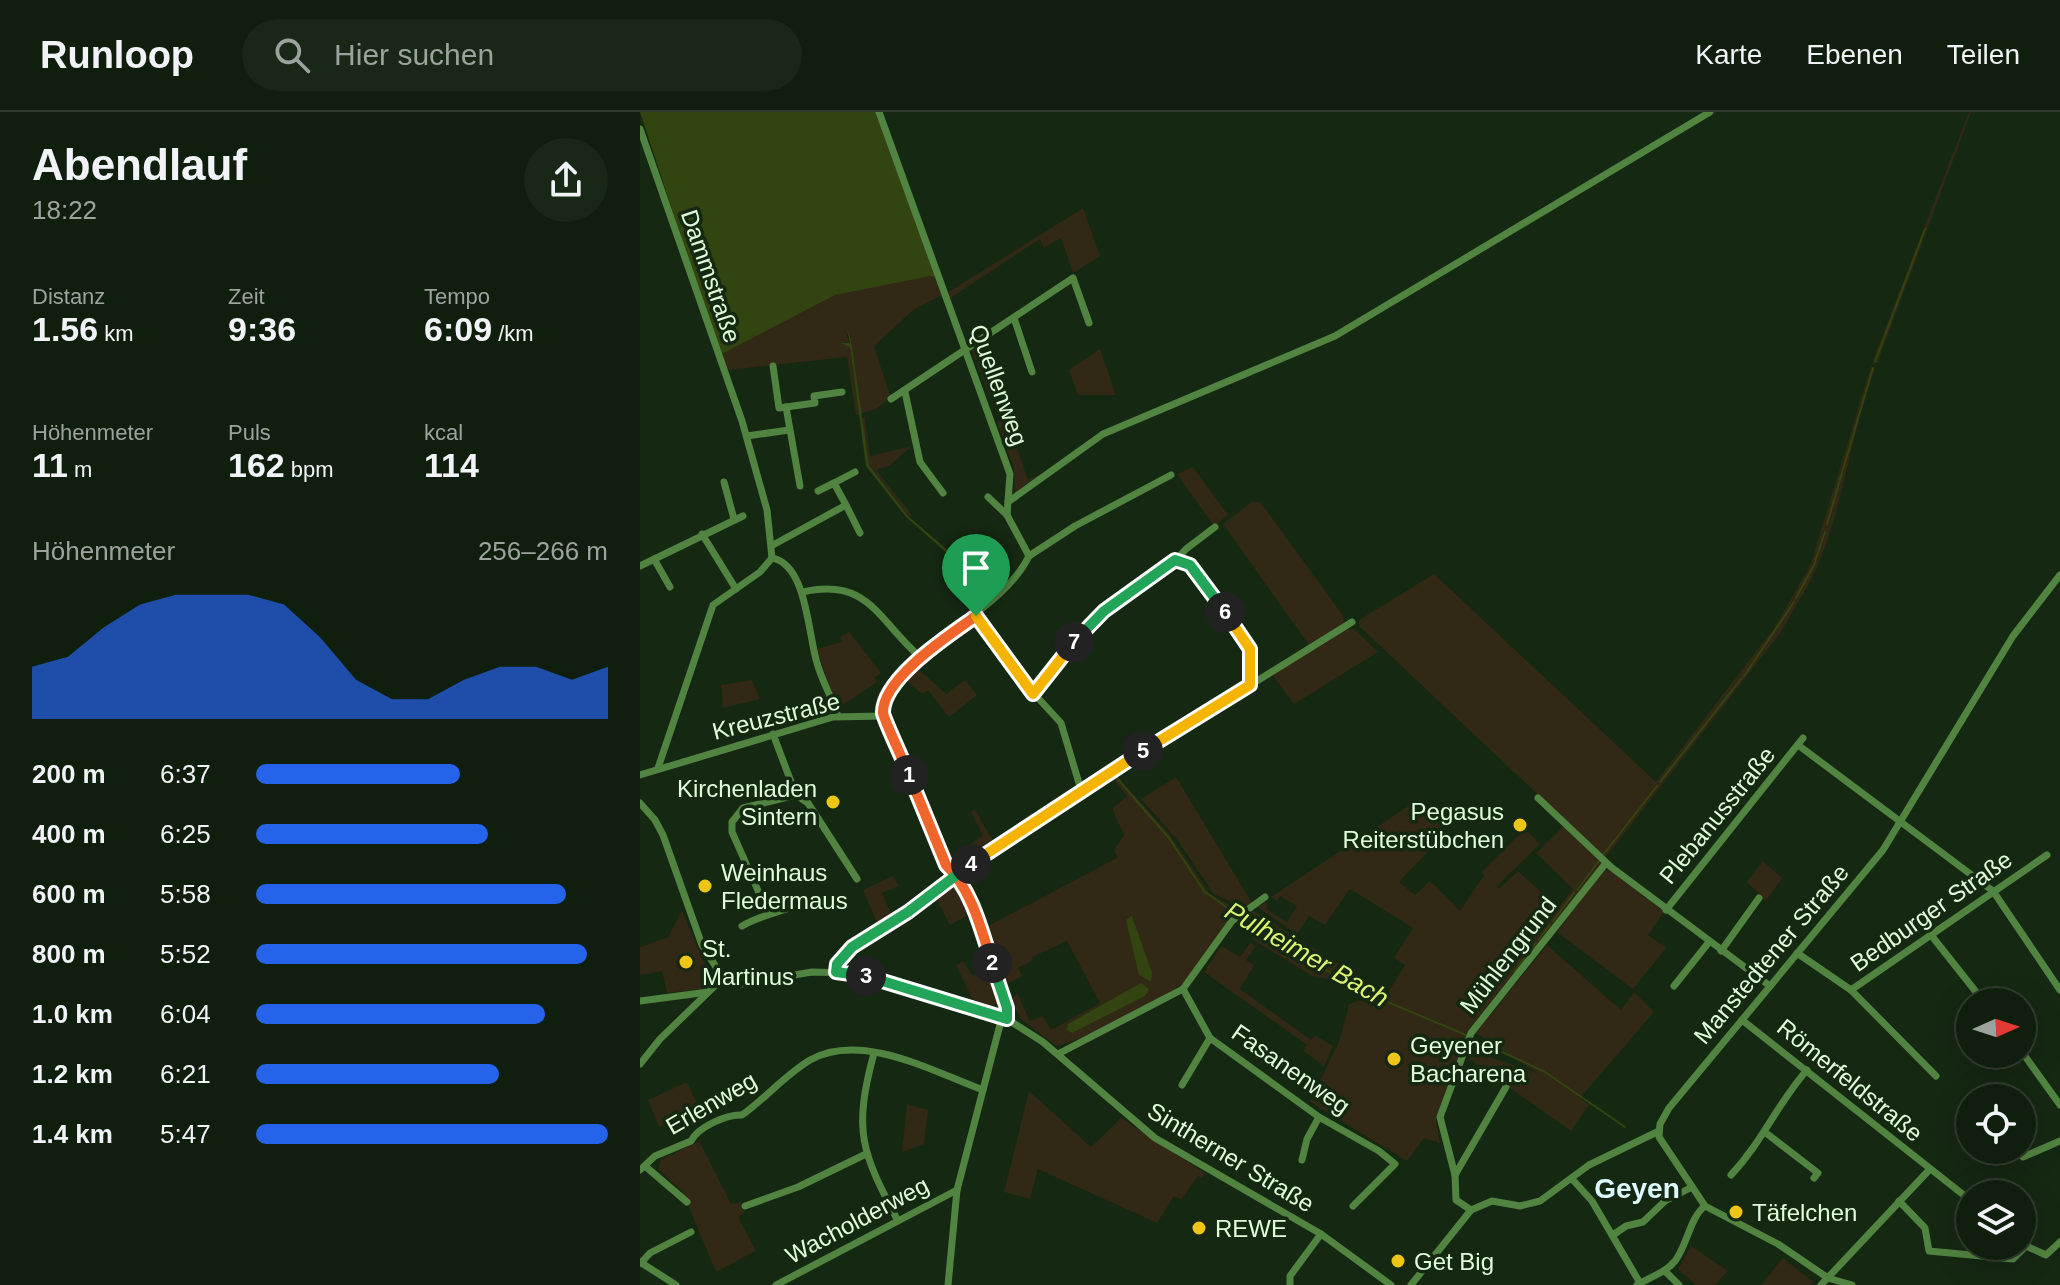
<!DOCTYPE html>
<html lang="de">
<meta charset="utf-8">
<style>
:root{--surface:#101e0e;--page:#192717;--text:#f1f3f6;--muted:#9ca29e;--line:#303c2e;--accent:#2563eb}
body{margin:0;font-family:Helvetica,sans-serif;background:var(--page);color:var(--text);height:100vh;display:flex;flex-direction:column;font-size:30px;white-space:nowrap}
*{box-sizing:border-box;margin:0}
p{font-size:26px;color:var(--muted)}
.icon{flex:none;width:44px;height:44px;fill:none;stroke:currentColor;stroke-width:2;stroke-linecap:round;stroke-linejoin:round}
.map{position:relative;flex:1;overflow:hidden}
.sheet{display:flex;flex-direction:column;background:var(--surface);width:640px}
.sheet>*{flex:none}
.needle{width:52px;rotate:87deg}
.controls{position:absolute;left:1316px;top:876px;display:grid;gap:16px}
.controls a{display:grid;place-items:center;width:80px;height:80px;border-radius:50%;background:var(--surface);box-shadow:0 8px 32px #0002,0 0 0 2px var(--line);font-size:40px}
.pin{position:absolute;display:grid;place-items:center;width:68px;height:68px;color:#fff;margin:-82px -34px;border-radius:50% 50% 50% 0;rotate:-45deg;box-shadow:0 0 8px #0007}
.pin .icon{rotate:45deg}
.km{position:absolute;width:40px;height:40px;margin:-20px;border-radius:50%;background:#222;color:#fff;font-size:22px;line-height:40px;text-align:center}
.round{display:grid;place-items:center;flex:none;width:84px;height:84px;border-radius:42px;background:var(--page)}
.headline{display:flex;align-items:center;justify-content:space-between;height:136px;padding:0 32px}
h1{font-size:44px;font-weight:700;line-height:60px}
.figures{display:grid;grid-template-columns:repeat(3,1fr);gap:12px;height:136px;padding:8px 32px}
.figures div{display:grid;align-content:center}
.figures b{font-size:34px;font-weight:700}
.figures small{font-size:22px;font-weight:400}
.figures p{font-size:22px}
.chart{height:224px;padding:16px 32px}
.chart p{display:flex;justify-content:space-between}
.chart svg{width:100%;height:144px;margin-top:8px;fill:var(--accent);opacity:.7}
ul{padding:0 32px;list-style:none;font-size:26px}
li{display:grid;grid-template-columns:128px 96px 1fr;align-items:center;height:60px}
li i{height:20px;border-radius:10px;background:var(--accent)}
header{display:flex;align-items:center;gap:48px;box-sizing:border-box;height:112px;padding:0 40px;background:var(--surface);border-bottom:2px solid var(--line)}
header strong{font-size:38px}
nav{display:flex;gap:44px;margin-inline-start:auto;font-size:28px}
.search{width:560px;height:72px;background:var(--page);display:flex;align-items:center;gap:20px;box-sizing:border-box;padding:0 28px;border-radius:44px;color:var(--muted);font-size:30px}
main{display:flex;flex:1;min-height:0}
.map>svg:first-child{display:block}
.green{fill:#312815}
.water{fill:#32440f}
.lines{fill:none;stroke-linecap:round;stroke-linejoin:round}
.stream{stroke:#32440f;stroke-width:2}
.minor{stroke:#518341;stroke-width:7}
.split-1-casing{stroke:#fff;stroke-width:16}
.split-2-casing{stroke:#fff;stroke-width:16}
.split-3-casing{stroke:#fff;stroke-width:16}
.split-4-casing{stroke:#fff;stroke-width:16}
.split-5-casing{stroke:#fff;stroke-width:16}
.split-6-casing{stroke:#fff;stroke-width:16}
.split-7-casing{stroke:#fff;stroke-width:16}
.split-8-casing{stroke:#fff;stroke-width:16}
.split-1{stroke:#f0652b;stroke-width:10}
.split-2{stroke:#f0652b;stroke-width:10}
.split-3{stroke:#22a559;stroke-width:10}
.split-4{stroke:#22a559;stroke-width:10}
.split-5{stroke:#f5b400;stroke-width:10}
.split-6{stroke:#f5b400;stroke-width:10}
.split-7{stroke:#22a559;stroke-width:10}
.split-8{stroke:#f5b400;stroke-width:10}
.poi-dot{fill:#eec615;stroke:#152812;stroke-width:3}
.labels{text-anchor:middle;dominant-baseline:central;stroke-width:7;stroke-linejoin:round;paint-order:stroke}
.street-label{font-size:24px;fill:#e1fcdb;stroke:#152812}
.poi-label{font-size:24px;fill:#e1fcdb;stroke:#152812;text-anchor:start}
.water-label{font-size:26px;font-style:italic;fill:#def571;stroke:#152812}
.quarter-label{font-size:28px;font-weight:bold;fill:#ddfafd;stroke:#152812}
</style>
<header>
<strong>Runloop</strong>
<div class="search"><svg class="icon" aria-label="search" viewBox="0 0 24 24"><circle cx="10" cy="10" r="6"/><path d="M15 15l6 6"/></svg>Hier suchen</div>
<nav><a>Karte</a><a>Ebenen</a><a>Teilen</a></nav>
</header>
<main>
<section class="sheet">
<div class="headline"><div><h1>Abendlauf</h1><p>18:22</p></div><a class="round"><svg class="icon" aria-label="share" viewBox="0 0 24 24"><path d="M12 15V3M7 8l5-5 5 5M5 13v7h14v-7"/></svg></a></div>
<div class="figures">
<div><p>Distanz</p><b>1.56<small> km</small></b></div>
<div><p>Zeit</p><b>9:36</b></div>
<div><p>Tempo</p><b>6:09<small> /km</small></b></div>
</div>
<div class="figures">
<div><p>Höhenmeter</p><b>11<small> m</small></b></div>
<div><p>Puls</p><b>162<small> bpm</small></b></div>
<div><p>kcal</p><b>114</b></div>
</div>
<div class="chart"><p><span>Höhenmeter</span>256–266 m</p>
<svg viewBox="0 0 160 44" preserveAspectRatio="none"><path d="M0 44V28L10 25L20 16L30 9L40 6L50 6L60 6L70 9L80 19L90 32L100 38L110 38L120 32L130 28L140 28L150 32L160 28V44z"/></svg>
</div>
<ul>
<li><b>200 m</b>6:37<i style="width:58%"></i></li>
<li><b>400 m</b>6:25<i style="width:66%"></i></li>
<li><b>600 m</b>5:58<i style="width:88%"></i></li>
<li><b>800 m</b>5:52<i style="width:94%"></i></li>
<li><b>1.0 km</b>6:04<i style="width:82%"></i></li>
<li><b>1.2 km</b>6:21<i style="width:69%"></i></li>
<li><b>1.4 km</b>5:47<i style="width:100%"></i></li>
</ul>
</section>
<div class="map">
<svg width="1420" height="1173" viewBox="0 0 1420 1173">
<rect width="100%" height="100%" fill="#152812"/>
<g class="green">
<path d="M1329,0H1331L1237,252L1233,248Z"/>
<path d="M443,96L460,144L433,161L421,126L404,136L400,127L309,187L307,181Z"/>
<path d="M290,164L296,166L302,183L273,198L234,234L251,286L237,296L221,302L211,228L205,218L210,232L205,230L201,232L210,234L219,302L216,303L207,245L87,258L53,167Z"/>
<path d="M341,231L364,296L356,299L337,253L339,247L335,248L331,237Z"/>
<path d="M460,237L476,283H438L429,258Z"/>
<path d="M1231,254L1235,257C1212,318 1205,383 1182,443C1172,470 1155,495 1141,520L965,746L719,514V508L794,462L1016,670L1134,516L1170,454Z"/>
<path d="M366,303L388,368L403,361L375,380L374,357L357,310Z"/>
<path d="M225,305L230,344L272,334L249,354L236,358L272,403L268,404L229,352L221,306Z"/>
<path d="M553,355L588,403L574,414L537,362Z"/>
<path d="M613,389L621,391L704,505L703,512L669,533L583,412Z"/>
<path d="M706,516L714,517L738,540L654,592L632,562Z"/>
<path d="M209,520L241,561L234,566L237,570L198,596L176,537L202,530L200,525Z"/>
<path d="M276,555L306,582L325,568L337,583L309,605L288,578L282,582L266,568Z"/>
<path d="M112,568L120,587L83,596L81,573Z"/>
<path d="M476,663L529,722L570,782L600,798C577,819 566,851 543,871C522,889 442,929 416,934L381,907L371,889L377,881L390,909L403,904L411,918L460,891L427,829L392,845L393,848L378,856L382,864L369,871L363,867L346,815L477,746L474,738L484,723L472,697L487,684L472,666Z"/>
<path d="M536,665L612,791L604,796L574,782L536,726L501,687Z"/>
<path d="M779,687L804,714L795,723L799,728L759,770L775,783L790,769L820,799L844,763L842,760L885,717L900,732L857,774L859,777L878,759L918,796L933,777L896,741L924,714L962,751L828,918L796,1008L800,1031L784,1026L767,1049L670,990L700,927L709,892L720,888L733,894L738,883L732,891L685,866L674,865L612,827L615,823L596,810L608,799H614L747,882L765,853L754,846L773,816L710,777L685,813L669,804L657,822L617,795L628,789L626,797L647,810L657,794L640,784L637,789L631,785Z"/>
<path d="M335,697L354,731L316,753L309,747L343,723L331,700Z"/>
<path d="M1123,749L1142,766L1126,789L1107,770Z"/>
<path d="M964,758L971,759L1024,800L1008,823L1026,836L993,877L917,820Z"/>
<path d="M253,764L259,774L242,781L252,804L238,813L223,778Z"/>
<path d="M312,774L318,775L331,802L310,813L296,786Z"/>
<path d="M42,799L71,866L61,877L27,881L22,859L0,863V835L28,825Z"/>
<path d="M610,831L616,834L606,848L614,853L600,877L671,928L675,923L693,934L684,954L663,939L667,933L564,860L581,834L600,845Z"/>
<path d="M907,833L981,898L994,880L1014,900L940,986L949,993L931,1019L825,944L831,929L838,941L897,961L836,921Z"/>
<path d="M323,849L333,864L349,854L362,893L353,892V896L334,890L316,853Z"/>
<path d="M47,970L59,996L19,1015L8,988Z"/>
<path d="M389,979L451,1035L481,1006L565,1061L562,1066L558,1064L541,1088L534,1084L517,1111L398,1057L390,1087L364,1080Z"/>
<path d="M267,992L288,998L284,1032L262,1040Z"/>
<path d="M59,1029L91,1092L100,1090L105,1101L98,1105L116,1139L76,1160L42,1079L18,1057L21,1048Z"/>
<path d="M1051,1134L1088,1159L1075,1173H1056L1038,1157Z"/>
<path d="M1143,1146L1173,1170L1170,1173H1121Z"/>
</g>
<g class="water">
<path d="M0,0H236L296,166L290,164L195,183L80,243Z"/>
<path d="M207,217L211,228L229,353L268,404L318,447L335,473L316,449L266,405L226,354L210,235L200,231H210Z"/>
<path d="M492,804L512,861L511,870L499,863L486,808Z"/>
<path d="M501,871L509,877L505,884L432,921L427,918L428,912Z"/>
</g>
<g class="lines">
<g class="stream">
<path d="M1235,250L1285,117"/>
<path d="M1187,412L1233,256"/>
<path d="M1156,486L1174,453L1185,420"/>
<path d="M1104,564L1154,490"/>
<path d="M475,664L529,726L564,779L597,803"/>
<path d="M1020,670L1101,567"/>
<path d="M963,743L1017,674"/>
<path d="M937,778L959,749"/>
<path d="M602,806L717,877L826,923"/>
<path d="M913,809L934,781"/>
<path d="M899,827L910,813"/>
<path d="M874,860L896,831"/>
<path d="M832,926L905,960L985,1015"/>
</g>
<g class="minor">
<path d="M239,0L370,362L367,403L389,444C360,505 251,539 243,604"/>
<path d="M0,17L102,309L127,398L132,446"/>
<path d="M374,206L392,260"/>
<path d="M133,254L139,296L175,291L174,284L202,280"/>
<path d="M265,280L280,350L303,381"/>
<path d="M251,287L433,166L449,211"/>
<path d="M146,295L160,374"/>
<path d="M107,324L149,318"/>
<path d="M84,370L94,407"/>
<path d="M194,371L215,360"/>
<path d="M178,379L194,371L206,393"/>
<path d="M348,385L367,403"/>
<path d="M368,390L463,322L695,224L1070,0"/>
<path d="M62,422L96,477"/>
<path d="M133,433L206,393L220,421"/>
<path d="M389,444L435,414L531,363"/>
<path d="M132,446C167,452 168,523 177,551C182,569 192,586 198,604"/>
<path d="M14,447L30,475"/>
<path d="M537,447L546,437L575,415"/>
<path d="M0,454L103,404"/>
<path d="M163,480C228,465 238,508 279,544"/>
<path d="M336,504L387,574L421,611L441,678"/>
<path d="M393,582L454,507L537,447L550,453C574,485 623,530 610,573"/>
<path d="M243,604L253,620L306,753C342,788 351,850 367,896V907"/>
<path d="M133,622L156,683L168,691L217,767"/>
<path d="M1158,633L1353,779L1420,878"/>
<path d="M18,656L73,493L120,460L132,446"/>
<path d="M0,663L193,605L243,604"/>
<path d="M898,686L971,755L1130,874"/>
<path d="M0,691L15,708L23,723L62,833L83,866L101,872L172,860L207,861L241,867L367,907L403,930L515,1026L681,1122L751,1173"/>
<path d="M1026,798L1163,626"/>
<path d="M128,801L92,720V710L103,696L156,683"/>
<path d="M102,814C125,801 151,797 177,787"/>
<path d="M1291,823L1344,890"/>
<path d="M1081,839L1119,786"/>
<path d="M1157,841L1211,878L1296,964"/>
<path d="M196,860L197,852L212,835L268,800L336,748L441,678L712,510"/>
<path d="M1034,874L1069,830"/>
<path d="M543,877L570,926L679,1005L739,1039L755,1052L713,1094"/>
<path d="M1211,878L1407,743"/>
<path d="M0,889L68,880"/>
<path d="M1102,908L1330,1088"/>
<path d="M1382,940L1420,993"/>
<path d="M234,941C213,1019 221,1039 258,1109"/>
<path d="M418,942L543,877L592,809L625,785"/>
<path d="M0,952L20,927L83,866"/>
<path d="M542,973L570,926"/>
<path d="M1126,1021L1178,1061L1174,1066"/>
<path d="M1377,1038L1383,1045L1420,1029"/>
<path d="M662,1048L667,1027L679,1005"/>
<path d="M5,1054L47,1090"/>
<path d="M0,1058L15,1044L51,1029C58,1015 87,1002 102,1003C126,986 145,963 170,948C221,919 294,960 343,978"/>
<path d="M815,1063L866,975"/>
<path d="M1091,1063C1123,1029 1137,992 1167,958"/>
<path d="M933,1068L952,1089L1000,1171"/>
<path d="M1259,1089L1285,1116L1289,1139L1373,1147L1385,1135"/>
<path d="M105,1094L158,1075L226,1042"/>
<path d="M831,1098L816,1088L815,1063L800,1005L831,921L966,751"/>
<path d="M973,1123L986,1114L1003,1110L1025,1089L1052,1075"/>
<path d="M1384,1133L1406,1143L1420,1130"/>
<path d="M0,1150L36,1173"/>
<path d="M1,1151L10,1141L51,1120"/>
<path d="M1025,1159L1039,1173"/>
<path d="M136,1173L317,1078"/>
<path d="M308,1173L317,1078L362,905"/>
<path d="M650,1173V1164L681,1122"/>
<path d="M771,1173L831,1098L852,1089L880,1094L900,1089L949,1053L1019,1019"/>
<path d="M997,1173C1010,1165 1025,1161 1035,1149C1047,1134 1050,1105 1065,1094"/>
<path d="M1181,1173L1290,1057"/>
<path d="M1212,1173L1188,1166L1138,1132L1065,1094L1019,1025L1020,1012L1029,996L1243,738L1373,524L1420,463"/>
</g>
</g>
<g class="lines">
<g class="split-1-casing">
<path id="split-1" d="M269,663C265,652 244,608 243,601C242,566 311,522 336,504"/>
</g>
<g class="split-2-casing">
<path id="split-2" d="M269,663L306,753C332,778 341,817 352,851"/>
</g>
<g class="split-3-casing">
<path id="split-3" d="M226,864L367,907V896L352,851"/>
</g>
<g class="split-4-casing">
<path id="split-4" d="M226,864L196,860L197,852L212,835L268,800L331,752"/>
</g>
<g class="split-5-casing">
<path id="split-5" d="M331,752L503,639"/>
</g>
<g class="split-6-casing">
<path id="split-6" d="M503,639L610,573V537L585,500"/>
</g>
<g class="split-7-casing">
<path id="split-7" d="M434,530L464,499L535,448L550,453L585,500"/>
</g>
<g class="split-8-casing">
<path id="split-8" d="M336,504L393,582L434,530"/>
</g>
<use href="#split-1" class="split-1"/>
<use href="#split-2" class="split-2"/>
<use href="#split-3" class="split-3"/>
<use href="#split-4" class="split-4"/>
<use href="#split-5" class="split-5"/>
<use href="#split-6" class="split-6"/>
<use href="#split-7" class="split-7"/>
<use href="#split-8" class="split-8"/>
</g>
<g class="poi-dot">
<circle cx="193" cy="690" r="8"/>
<circle cx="880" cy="713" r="8"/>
<circle cx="65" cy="774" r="8"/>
<circle cx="46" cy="850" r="8"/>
<circle cx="754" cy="947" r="8"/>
<circle cx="1096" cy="1100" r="8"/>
<circle cx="559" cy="1116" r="8"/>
<circle cx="758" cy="1149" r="8"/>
</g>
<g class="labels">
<g class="street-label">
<text transform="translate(71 164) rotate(71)">Dammstraße</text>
<text transform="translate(359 273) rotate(70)">Quellenweg</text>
<text transform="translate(136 604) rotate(-14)">Kreuzstraße</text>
<text transform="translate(1077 703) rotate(-51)">Plebanusstraße</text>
<text transform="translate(1291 799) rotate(-35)">Bedburger Straße</text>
<text transform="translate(1131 842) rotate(-50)">Manstedtener Straße</text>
<text transform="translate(868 843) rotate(-52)">Mühlengrund</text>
<text transform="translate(651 957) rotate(35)">Fasanenweg</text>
<text transform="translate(1210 968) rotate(39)">Römerfeldstraße</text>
<text transform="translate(71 991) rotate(-30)">Erlenweg</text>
<text transform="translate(591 1045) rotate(31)">Sintherner Straße</text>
<text transform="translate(217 1108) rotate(-28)">Wacholderweg</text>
</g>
<g class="poi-label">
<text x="177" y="676" text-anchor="end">Kirchenladen<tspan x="177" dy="28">Sintern</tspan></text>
<text x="864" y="699" text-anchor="end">Pegasus<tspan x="864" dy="28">Reiterstübchen</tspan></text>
<text x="81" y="760">Weinhaus<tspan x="81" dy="28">Fledermaus</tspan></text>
<text x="62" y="836">St.<tspan x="62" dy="28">Martinus</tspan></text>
<text x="770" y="933">Geyener<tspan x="770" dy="28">Bacharena</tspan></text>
<text x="1112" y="1100">Täfelchen</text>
<text x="575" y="1116">REWE</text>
<text x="774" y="1149">Get Big</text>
</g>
<g class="water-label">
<text transform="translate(667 842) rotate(30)">Pulheimer Bach</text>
</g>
<g class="quarter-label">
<text x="997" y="1076">Geyen</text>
</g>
</g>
</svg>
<div class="controls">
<a><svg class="needle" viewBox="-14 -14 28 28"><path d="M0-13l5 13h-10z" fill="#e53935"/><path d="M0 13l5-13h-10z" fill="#9ca29e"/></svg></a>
<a><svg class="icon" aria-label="locate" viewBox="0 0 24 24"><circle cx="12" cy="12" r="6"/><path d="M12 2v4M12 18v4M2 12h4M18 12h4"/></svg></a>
<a><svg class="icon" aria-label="layers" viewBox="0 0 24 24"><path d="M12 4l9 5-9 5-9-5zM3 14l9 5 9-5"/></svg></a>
</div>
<div class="pin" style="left:336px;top:504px;background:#1e9e55"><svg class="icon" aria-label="arrive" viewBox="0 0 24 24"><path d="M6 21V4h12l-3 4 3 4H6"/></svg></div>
<b class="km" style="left:269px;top:663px">1</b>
<b class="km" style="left:352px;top:851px">2</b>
<b class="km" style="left:226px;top:864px">3</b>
<b class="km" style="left:331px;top:752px">4</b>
<b class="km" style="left:503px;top:639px">5</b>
<b class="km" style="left:585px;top:500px">6</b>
<b class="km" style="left:434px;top:530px">7</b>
</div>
</main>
